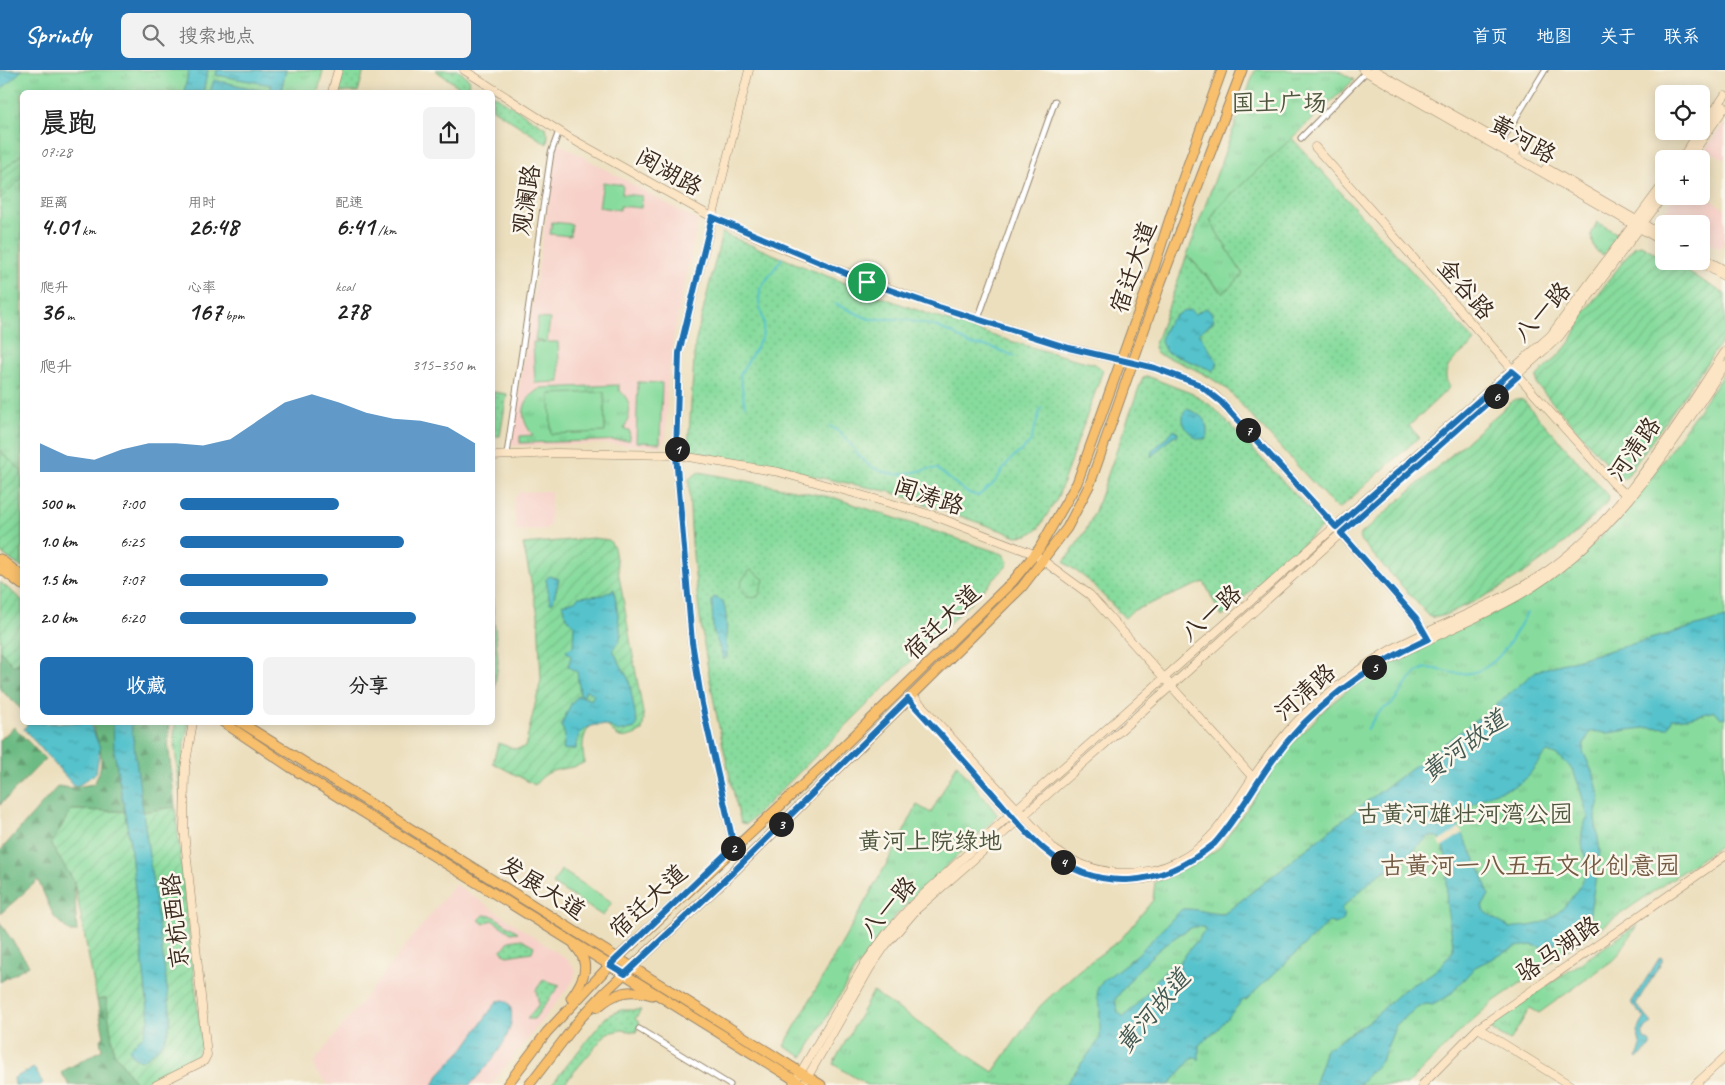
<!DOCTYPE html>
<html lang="zh">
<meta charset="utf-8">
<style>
:root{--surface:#fff;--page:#f2f2f2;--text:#222;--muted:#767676;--accent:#1f6fb2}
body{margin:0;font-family:Caveat,"LXGW WenKai TC",sans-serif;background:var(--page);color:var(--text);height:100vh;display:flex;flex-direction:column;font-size:19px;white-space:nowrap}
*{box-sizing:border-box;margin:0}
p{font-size:16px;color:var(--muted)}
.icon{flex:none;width:28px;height:28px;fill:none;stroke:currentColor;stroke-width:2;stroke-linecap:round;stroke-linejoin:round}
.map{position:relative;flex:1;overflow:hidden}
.side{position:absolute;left:20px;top:20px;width:475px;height:635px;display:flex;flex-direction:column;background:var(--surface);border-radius:8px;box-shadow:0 2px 12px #0003}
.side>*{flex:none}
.fabs{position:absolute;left:1655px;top:15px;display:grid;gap:10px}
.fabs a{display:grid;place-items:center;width:55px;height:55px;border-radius:8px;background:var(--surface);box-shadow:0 2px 12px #0003;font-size:25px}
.pin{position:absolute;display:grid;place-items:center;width:42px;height:42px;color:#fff;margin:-21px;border:2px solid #fff;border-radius:50%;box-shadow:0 1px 5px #0007}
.km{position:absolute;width:25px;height:25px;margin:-12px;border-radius:50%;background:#222;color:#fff;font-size:14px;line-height:25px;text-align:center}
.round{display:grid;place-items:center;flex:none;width:52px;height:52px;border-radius:8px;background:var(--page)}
.head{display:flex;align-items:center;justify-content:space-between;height:85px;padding:0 20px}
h1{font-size:28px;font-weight:700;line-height:38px}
.stats{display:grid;grid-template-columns:repeat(3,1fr);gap:8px;height:85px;padding:5px 20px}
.stats div{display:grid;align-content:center}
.stats b{font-size:25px;font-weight:700}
.stats small{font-size:14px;font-weight:400}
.stats p{font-size:14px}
.chart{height:140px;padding:10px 20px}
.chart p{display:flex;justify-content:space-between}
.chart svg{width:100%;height:90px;margin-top:5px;fill:var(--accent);opacity:.7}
.primary-button{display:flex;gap:10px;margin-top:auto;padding:10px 20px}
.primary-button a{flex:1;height:58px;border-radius:8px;background:var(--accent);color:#fff;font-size:20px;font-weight:700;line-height:58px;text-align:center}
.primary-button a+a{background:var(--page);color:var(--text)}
ul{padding:0 20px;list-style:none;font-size:16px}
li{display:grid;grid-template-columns:80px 60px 1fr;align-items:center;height:38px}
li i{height:12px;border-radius:6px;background:var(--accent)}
header{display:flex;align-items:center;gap:30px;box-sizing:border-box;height:70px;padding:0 25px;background:var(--accent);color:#fff}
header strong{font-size:24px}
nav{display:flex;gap:28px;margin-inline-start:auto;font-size:18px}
.search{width:350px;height:45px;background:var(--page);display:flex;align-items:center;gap:12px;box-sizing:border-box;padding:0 18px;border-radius:8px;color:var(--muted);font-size:19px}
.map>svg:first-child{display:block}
.built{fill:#f7d1c9}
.grass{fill:url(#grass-dots);stroke:#61825e}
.forest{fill:url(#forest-firs);stroke:#547251}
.wetland{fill:url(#wetland-marsh);stroke:#61825e}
.park{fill:url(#park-tufts);stroke:#61825e}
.garden{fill:url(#garden-furrows);stroke:#61825e}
.pitch{fill:#87db9d;stroke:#61825e}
.water{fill:url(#water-ripples);stroke:#487675;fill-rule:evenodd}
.pier{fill:#ecdfbe}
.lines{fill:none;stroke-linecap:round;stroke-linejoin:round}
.stream{stroke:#55c2cc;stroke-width:2}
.street-casing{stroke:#94846e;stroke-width:7}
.secondary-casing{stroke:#94846e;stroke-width:9}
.primary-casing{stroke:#94846e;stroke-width:11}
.street{stroke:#fff;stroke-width:5}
.secondary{stroke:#fce5c4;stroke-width:8}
.primary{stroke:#f8bf6c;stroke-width:9}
.route-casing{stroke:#fff;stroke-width:10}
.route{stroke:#1f6fb2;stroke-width:6}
.labels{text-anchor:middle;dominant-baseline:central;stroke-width:5;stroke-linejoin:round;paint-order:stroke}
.park-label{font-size:24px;fill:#4e563e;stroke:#fbf7ec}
.street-label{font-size:24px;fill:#3b2a1e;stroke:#fbf7ec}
.water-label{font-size:25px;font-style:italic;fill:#435852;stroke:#fbf7ec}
.neighbourhood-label{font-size:25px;fill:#745b44;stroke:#fbf7ec}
</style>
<header>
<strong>Sprintly</strong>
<div class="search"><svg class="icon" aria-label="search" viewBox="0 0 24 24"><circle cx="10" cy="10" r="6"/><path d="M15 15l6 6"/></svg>搜索地点</div>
<nav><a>首页</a><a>地图</a><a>关于</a><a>联系</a></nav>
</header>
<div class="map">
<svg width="1725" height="1015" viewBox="0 0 1725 1015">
<defs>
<pattern id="grass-dots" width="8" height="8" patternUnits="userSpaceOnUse" patternTransform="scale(1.25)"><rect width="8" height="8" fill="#87db9d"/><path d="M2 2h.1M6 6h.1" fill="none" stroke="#75bc87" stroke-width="1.8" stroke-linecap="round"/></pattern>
<pattern id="forest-firs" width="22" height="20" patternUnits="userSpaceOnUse" patternTransform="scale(1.25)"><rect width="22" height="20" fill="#6dbb84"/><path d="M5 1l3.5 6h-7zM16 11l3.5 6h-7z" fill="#5b986b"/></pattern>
<pattern id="wetland-marsh" width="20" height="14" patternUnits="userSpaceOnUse" patternTransform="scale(1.25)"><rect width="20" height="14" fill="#87db9d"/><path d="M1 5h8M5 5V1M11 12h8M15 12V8" fill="none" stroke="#75bc87"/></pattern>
<pattern id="park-tufts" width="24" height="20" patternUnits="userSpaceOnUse" patternTransform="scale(1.25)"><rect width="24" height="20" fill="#87db9d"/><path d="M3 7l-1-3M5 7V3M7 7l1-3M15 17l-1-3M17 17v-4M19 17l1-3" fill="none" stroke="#75bc87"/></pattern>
<pattern id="garden-furrows" width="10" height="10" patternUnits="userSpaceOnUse" patternTransform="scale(1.25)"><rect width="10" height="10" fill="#87db9d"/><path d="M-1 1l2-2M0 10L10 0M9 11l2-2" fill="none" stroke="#75bc87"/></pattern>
<pattern id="water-ripples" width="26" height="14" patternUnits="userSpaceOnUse" patternTransform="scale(1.25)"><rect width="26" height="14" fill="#55c2cc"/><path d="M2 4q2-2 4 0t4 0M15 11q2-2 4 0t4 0" fill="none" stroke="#489ea5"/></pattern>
</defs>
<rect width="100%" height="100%" fill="#fbf7ec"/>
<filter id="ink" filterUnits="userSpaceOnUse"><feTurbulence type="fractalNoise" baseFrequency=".02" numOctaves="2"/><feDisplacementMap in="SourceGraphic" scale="10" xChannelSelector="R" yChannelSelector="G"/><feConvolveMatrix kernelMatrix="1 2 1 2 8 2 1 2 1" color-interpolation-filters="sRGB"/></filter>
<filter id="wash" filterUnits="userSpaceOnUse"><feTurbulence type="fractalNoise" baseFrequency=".0096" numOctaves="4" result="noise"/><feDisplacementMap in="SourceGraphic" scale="20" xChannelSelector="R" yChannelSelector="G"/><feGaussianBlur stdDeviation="1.12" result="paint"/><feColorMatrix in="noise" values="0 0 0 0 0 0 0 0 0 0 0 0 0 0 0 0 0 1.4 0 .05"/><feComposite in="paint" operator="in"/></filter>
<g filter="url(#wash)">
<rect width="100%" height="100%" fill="#ecdfbe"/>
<g class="built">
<path d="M1723,55L1725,56V90L1706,78Z"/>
<path d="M558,73L698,151L673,269L667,316L666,367L660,376L606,374L510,376Z"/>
<path d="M1701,124L1725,139V171L1720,179L1701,168V154H1677L1669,149L1665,143L1674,126H1701Z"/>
<path d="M551,421L550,455L546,459L516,461L514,429L520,422Z"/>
<path d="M455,814L568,890L576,900L574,910L491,1015H329L315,1001L314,992Z"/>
</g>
<g class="grass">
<path d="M341,0H364L358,22H335Z"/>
<path d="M435,0H458L470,10L466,22Z"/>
<path d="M492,24L546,58L548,65L547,74L493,39Z"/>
<path d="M1291,67L1475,272C1461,285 1436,297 1450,317L1409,356L1419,367L1340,438L1335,437L1228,320C1206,303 1183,293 1157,284L1154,277L1187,185L1222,223L1215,161L1210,151L1218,137Z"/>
<path d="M722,163C844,214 966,263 1095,294L1103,300L1057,429L1038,459L1028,465L1017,466L891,422L700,383L688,379L695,274Z"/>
<path d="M1147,306L1193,324L1213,337L1324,455L1222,547L1204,512L1132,541L1125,548L1088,510L1064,492L1085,462L1095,441L1142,309Z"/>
<path d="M493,322L507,324L500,366H493Z"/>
<path d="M699,402L835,428L1003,484L1008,492L1006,497L747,754L741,753C713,640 691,526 689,409Z"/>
<path d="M175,653H189L184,674L181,733L174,669Z"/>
<path d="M484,845L493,846L518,862L511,863L492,850L484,854L479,850Z"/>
<path d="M522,869L534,876L532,882L507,886L501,881L509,871Z"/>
<path d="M543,910L560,915L534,949H527L539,934L536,920Z"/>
<path d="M621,940H641L635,949L640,953L636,962L622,960L607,963L563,1015H551L606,947Z"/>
</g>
<g class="forest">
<path d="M0,581L14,596L22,586V640L0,619Z"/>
<path d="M92,653H170L168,671L175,737L143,742L71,740L51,775L74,811L77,862H70L54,847L38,810L0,844V781L58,716L69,718L94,714C107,691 99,676 92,653Z"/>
<path d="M14,657L45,689L0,735V670Z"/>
<path d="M0,853L29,895L0,912Z"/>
<path d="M106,927L114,982L137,1015H69L61,1002L102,980L100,970L104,967L97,930Z"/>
</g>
<path class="wetland" d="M751,500L764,509L759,525L754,528C734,526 739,509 751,500Z"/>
<g class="park">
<path d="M0,0H323L318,22H22V498L0,482Z"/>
<path d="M1255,0H1337L1354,10L1218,137L1210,151L1243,205L1223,223L1187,185Z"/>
<path d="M1597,152L1616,163L1615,169L1603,185L1595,180L1591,165Z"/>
<path d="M1725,302V772L1493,932L1467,955L1407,1015H867L833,994L873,922L993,1002L1040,936L1078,901L1121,869L1153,830L1155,812L1194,795L1220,777L1291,675L1326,638L1363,607L1410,580L1494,542L1538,518L1595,473L1636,429Z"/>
<path d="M619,315V320C633,331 631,345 624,359L629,360L630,370L520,373V366L533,365C518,348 521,329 541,318Z"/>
<path d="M957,694L997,744L996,748L897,844L853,903L803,987L784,976L896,777L917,735L931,743Z"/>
<path d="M1637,855L1616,888L1539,943L1530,938L1510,971L1493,961L1491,954Z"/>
</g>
<g class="garden">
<path d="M22,84V107L0,129V102Z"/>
<path d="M1641,175L1664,188V191H1669L1725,224V267L1625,409H1620L1537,315V306C1552,290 1576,274 1578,251L1634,177Z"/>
<path d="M1515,329L1523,330L1609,426L1608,432C1565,476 1519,512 1462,537C1452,541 1441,549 1430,547L1360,470L1361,464Z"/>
<path d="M0,381L22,401V498L0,482Z"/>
<path d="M593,468L609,470L614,477L644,649L642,661C637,664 626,669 620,667C614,665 611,657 604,655C583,648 580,678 585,692C567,703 551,693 535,715L493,693L498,673L516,679L525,677L541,610L538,545L523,474Z"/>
<path d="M0,512L22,530V586L14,596L0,581Z"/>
<path d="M492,526L498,592L493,631H492Z"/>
<path d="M175,737L202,975L195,988L143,1015H137L114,982L106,928L97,930L74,811L51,775L71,740L143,742Z"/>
</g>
<g class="pitch">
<path d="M603,112L623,115L622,124L642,126L641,138L620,136V140L599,137Z"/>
<path d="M552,152L572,154L570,166L550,164Z"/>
<path d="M538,248L550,249L547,272H558L560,312L535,313L533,272H545L535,270Z"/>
<path d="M638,312L662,313L660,373L636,372Z"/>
<path d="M604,322L605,362L551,364L550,324Z"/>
<path d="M561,800L612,832L603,846L553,814Z"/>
</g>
<g class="water">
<path d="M0,0H22L0,21Z"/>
<path d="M189,0H208L203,22H184Z"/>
<path d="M217,0H286L281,22H210L214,10L268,22L271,20V15L216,5Z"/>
<path d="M1205,238L1211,242L1214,251L1199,263L1218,293L1214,301L1166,282L1161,272C1164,255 1172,243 1190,240L1195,244Z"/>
<path d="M1186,339C1202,343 1210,353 1206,369H1198C1187,363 1178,350 1186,339Z"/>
<path d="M1174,360L1178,363V365L1173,366L1151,387L1152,381Z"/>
<path d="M549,506L559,509L553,532L550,533L546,509Z"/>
<path d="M614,519L621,565L619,572L614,577V582L629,610L637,654L635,658L618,662C603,648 575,655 576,679L563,680L565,665L561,655L571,634L578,625L591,630L594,624L586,620L584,626L580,624L577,602L568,597L571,586L566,581L573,576L574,555L568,550L562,534L575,531L578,527L603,525Z"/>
<path d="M714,527L723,531C729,549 725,568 727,586L724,590L713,560L712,530Z"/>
<path d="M1725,548V647L1721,648L1715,641L1688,648H1673L1668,658C1648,656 1629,660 1609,663C1602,664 1597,660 1590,662L1584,674L1583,681L1594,706L1600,727L1595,747L1600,782L1589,848L1583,856L1554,875L1545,878L1531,875L1516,877L1475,897L1450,925L1433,935L1426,934L1415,939L1396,955L1382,990L1359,1015H1314L1327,977H1331C1344,965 1360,959 1373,948C1385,938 1395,925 1408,917C1431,904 1437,902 1453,881C1453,866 1449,853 1447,838C1444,811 1454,793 1438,767L1429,766L1404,789L1374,808L1341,839L1344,845L1342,851L1335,854L1329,852L1246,930H1243L1217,960L1199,975V990L1196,987H1193L1169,1015H1065L1100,969V935L1097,927L1098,918L1103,911L1137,885L1182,839C1196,838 1210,844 1224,844L1362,735L1487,642L1536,601ZM1547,682C1578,690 1579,720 1588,747C1576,767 1584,779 1588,800C1578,821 1559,851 1534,855C1526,857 1518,856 1510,858C1499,851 1490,848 1482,837L1489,825L1482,803L1456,752L1460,742C1471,737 1481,728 1491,724C1503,719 1514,719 1524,710C1531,704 1539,690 1547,682ZM1193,857H1203L1205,860L1178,894L1174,893L1156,910V914L1124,947L1118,942L1115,930C1137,899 1159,874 1193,857Z"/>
<path d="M28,653H90L100,678L96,703L79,715L74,716L24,659Z"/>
<path d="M113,653H131L171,947C167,973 161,977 141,991L133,987L129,978L143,966L149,950L130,773L114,681Z"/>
<path d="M1660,887L1662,888V891L1636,934L1652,953C1646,957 1639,961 1645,970L1651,973V976L1638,988L1637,987L1641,977L1637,961L1645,948L1631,933Z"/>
<path d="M504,930L510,935C519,964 488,995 470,1015H433L441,1002L464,978L497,931Z"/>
<path d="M34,998L43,1013L40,1015H15L14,1008Z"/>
</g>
<path class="pier" d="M1460,758L1463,763L1441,777L1438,772Z"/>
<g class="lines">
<g class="stream">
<path d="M836,234L869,249H901L935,256L954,264L969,274L991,277L1014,286"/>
<path d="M745,336L740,305L762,267L764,253L759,232L760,219L782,188"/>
<path d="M830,356C860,373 853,398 894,404C910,406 925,397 937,399L966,422L978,426L994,413L1009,391L1030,373L1041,338"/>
<path d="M1367,660C1371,653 1376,644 1383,639C1386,637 1390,636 1392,633C1403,622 1409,605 1423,599C1433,596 1444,602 1453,603C1494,609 1510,572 1527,543"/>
</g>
</g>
</g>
<g filter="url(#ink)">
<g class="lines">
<g class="street-casing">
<g id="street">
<path d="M1301,68L1366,2"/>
<path d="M1500,74L1545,0"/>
<path d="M978,249L1055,31"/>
<path d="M507,384L551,83L559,61"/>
<path d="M639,959L730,1015"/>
</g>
</g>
<g class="secondary-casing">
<g id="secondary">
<path d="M464,0L570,68L712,147L786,180L939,237L1069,278L1155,298L1198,314L1214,324L1251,363L1416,548L1428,569"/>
<path d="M1363,0L1664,172"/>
<path d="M1374,0L1517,81"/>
<path d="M332,22L338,0"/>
<path d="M1701,59L1725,25"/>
<path d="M1315,77L1614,414L1629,427"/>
<path d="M1681,89L1700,61"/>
<path d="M1689,89L1725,37"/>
<path d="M1546,98L1664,166"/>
<path d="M1701,187L1725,200"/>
<path d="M1698,191L1725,207"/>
<path d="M492,386L555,383L676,385L779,402L932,445L1034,484L1090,525L1256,711"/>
<path d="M912,625L1055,780C1092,805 1137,811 1178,791C1212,775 1229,743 1249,713C1268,686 1287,659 1312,637C1337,616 1363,595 1392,579C1442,553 1496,535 1544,503C1620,452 1675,357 1725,282"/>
<path d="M975,703C1023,758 1062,819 1145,809C1157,808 1168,802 1178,797C1225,773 1241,734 1270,693C1283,675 1298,659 1314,644C1376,583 1446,567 1518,526C1610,474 1668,381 1725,295"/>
<path d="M734,777L702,634L692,572L676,385L679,283L749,0"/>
<path d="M1478,958L1570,1015"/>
<path d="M156,1015L204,991L207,985L184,760L185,698L193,652"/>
<path d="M793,1015L865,893L887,863L913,834L1014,741L1551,265L1664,113"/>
<path d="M803,1015L870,898L886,875L917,839L1171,616L1559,267L1664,125"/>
<path d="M1422,1015L1478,958L1725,786"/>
<path d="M1695,1015L1725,987"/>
</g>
</g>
<g class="primary-casing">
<g id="primary">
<path d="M0,489L22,506"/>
<path d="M0,498L22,515"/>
<path d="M223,652L290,697L803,1015"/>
<path d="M240,652L821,1015"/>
<path d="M571,928C584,910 592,894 575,876"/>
<path d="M598,937C615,922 631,918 652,925"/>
<path d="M507,1015L547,962L610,895L827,692L1013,511L1039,479L1077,413L1151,207L1180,117L1222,0"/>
<path d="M529,1015L579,950L605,922L731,804L1022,517L1067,458L1090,414L1161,212L1242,0"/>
</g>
</g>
<use href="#street" class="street"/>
<use href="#secondary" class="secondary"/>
<use href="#primary" class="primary"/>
</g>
</g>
<g class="lines" filter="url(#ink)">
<g class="route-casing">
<path id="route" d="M712,147L867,212L939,237L1069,278L1155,298L1198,314L1221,332L1336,457L1512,301L1518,306L1341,463L1416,548L1428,569C1367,596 1312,636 1273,690C1253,717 1237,749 1214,774C1161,817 1098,825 1044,779C1023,761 1006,738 987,717C961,687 935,658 908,629L731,804L625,904L610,895L734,776L702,634L692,572L676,385L679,283Z"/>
</g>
<use href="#route" class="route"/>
</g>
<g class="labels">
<g class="park-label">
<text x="1279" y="33">国土广场</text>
<text x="1465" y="744">古黄河雄壮河湾公园</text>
<text x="930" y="771">黄河上院绿地</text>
</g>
<g class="street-label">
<text transform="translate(1523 69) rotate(30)">黄河路</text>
<text transform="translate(669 102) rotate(29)">阅湖路</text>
<text transform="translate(526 130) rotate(-81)">观澜路</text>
<text transform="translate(1133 197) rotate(-71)">宿迁大道</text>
<text transform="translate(1466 219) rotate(49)">金谷路</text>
<text transform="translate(1542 242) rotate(-48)">八一路</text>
<text transform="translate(1634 379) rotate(-55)">河清路</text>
<text transform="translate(929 426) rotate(18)">闻涛路</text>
<text transform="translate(1211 543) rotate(-42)">八一路</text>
<text transform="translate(942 552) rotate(-44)">宿迁大道</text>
<text transform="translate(1305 622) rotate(-42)">河清路</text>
<text transform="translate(543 818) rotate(32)">发展大道</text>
<text transform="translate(648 831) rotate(-43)">宿迁大道</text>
<text transform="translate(888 837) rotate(-49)">八一路</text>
<text transform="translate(175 851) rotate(-96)">京杭西路</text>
<text transform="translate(1558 879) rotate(-35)">骆马湖路</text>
</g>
<g class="water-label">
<text transform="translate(1464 676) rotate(-37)">黄河故道</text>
<text transform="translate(1153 941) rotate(-50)">黄河故道</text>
</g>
<g class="neighbourhood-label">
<text x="1530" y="796">古黄河一八五五文化创意园</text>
</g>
</g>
</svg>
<div class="fabs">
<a><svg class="icon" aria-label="locate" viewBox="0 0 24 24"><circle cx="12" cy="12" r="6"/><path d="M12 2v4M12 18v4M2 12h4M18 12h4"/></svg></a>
<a>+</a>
<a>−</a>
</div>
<div class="pin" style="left:867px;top:212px;background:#1e9e55"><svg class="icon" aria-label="arrive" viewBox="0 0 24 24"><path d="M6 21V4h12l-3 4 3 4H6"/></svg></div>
<b class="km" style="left:677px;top:379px">1</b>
<b class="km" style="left:733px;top:778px">2</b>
<b class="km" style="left:781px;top:754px">3</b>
<b class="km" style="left:1063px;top:792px">4</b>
<b class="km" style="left:1374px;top:597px">5</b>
<b class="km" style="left:1496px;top:326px">6</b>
<b class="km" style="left:1248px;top:360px">7</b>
<section class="side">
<div class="head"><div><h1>晨跑</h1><p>07:28</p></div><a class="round"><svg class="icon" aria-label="share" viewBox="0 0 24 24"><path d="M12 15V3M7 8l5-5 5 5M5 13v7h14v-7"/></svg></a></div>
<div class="stats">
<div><p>距离</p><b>4.01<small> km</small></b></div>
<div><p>用时</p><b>26:48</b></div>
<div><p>配速</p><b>6:41<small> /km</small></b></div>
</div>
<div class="stats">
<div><p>爬升</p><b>36<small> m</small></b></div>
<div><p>心率</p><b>167<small> bpm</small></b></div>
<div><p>kcal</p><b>278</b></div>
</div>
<div class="chart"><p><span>爬升</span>315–350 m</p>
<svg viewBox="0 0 160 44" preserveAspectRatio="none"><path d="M0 44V30L10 36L20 38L30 33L40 30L50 30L60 31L70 28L80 19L90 10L100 6L110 10L120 15L130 18L140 19L150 22L160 30V44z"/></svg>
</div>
<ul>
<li><b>500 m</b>7:00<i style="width:54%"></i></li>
<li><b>1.0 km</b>6:25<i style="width:76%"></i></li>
<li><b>1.5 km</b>7:07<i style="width:50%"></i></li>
<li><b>2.0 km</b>6:20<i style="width:80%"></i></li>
</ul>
<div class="primary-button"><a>收藏</a><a>分享</a></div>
</section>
</div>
